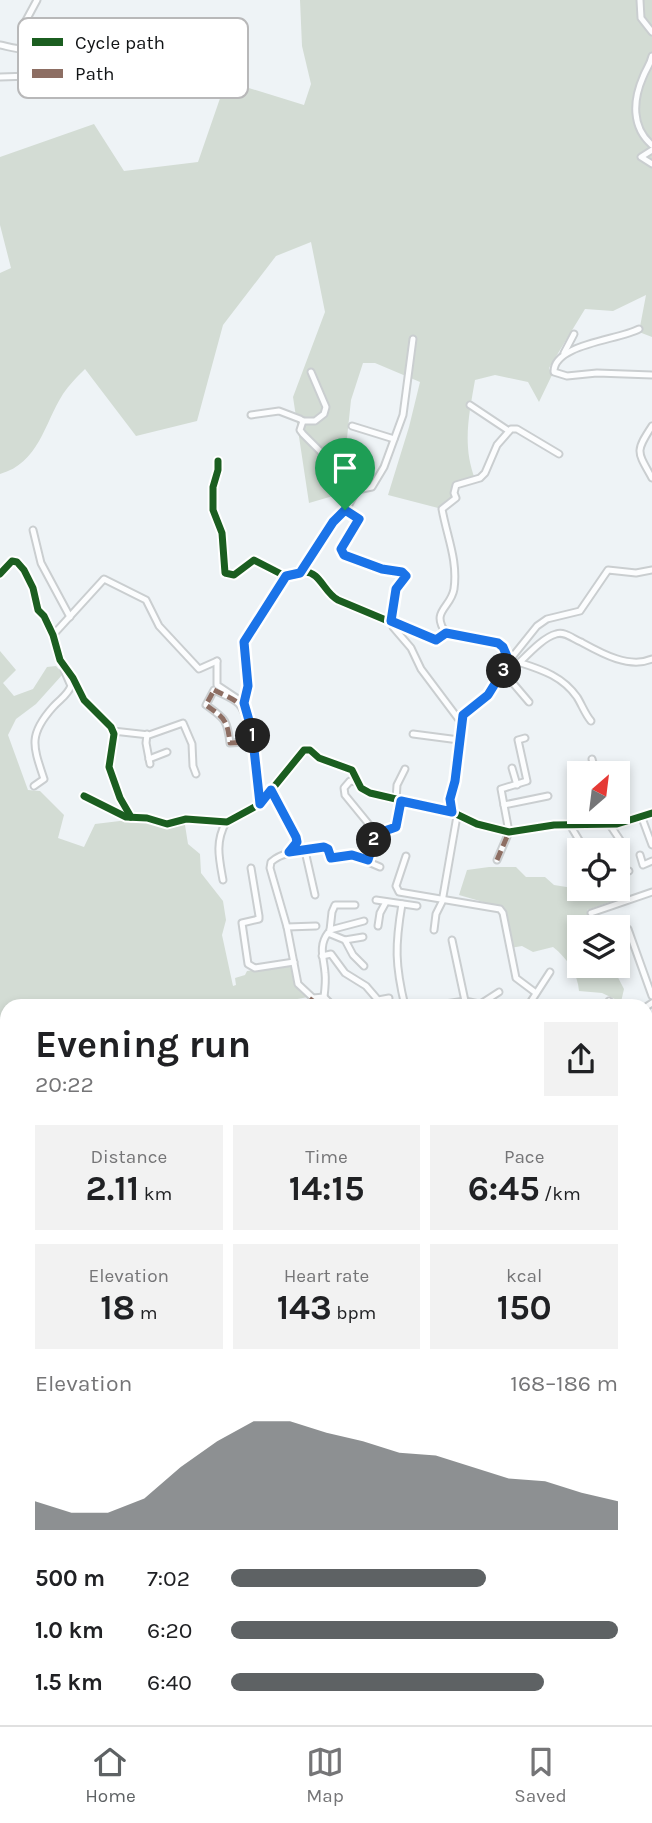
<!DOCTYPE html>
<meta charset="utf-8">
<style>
:root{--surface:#fff;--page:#f2f2f2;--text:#202124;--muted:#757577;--line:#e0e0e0;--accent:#5e6264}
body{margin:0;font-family:Karla,sans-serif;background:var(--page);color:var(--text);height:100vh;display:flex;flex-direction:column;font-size:26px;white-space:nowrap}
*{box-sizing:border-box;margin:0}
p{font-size:23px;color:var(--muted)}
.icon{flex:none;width:38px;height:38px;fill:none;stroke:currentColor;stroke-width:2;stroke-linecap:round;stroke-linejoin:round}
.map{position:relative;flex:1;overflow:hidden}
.drawer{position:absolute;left:0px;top:999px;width:653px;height:726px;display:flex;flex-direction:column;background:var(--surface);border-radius:21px 21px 0 0;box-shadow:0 4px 10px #0003}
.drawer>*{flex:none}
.needle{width:46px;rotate:28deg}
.fabs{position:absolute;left:567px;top:761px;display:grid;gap:14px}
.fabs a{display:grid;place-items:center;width:63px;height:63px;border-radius:0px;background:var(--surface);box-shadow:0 4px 10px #0003;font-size:35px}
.pin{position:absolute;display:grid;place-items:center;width:60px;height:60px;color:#fff;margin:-72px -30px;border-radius:50% 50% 50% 0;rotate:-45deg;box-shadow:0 0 7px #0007}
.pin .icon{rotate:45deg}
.km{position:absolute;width:35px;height:35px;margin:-18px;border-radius:50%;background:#222;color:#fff;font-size:19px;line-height:35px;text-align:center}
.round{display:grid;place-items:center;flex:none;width:74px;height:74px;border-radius:0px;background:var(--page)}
.overview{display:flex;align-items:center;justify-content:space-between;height:119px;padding:0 35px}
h1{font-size:38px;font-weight:700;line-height:52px}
.figures{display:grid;grid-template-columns:repeat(3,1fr);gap:10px;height:119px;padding:7px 35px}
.figures div{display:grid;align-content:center;border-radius:0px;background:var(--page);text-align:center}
.figures b{font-size:35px;font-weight:700}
.figures small{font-size:19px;font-weight:400}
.figures p{font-size:19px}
.chart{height:196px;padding:14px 35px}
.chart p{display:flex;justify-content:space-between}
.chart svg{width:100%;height:126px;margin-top:7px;fill:var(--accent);opacity:.7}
ul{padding:0 35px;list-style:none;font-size:23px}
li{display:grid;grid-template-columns:112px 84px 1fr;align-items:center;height:52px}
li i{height:18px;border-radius:9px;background:var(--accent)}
.tab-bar{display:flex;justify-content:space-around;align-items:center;height:98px;border-top:2px solid var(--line);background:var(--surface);font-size:19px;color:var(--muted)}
.tab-bar a{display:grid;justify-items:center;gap:4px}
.tab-bar .active{color:var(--accent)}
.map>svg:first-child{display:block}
.green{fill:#d3dcd4}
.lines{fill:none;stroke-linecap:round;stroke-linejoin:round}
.stream{stroke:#a9b8ca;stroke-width:2}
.minor-casing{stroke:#caced0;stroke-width:9}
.major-casing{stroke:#c9cccd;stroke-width:10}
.minor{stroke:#fcfdfe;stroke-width:5}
.major{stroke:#e9e8e2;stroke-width:7}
.quiet{stroke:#8d6e63;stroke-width:5;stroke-dasharray:10 5;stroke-linecap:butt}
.cycleway-casing{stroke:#fff;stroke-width:11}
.cycleway{stroke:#1b5e20;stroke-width:7}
.route-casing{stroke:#fff;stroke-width:14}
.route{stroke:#1a73e8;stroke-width:9}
.key{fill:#fff;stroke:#b8b8b9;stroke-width:2}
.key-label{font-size:19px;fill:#111416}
</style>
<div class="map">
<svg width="652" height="1725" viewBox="0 0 652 1725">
<rect width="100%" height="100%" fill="#eef3f6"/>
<g class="green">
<path d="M300,0H652V337L639,332L646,295L613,311L585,309L549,368L552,375L539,402L528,382L495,375L475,380C469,415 462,445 475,479L456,485V498L442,509L388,495L409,427L420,382L375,363H363L351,400L345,457L333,496L309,503L293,397L325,312L311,242L276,256L223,325L197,421L136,436L85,369C78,376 69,385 63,394C44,424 39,463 0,474V273L11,268L0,225V157L94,124L124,171L198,162L226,81L304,105L311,84L302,46Z"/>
<path d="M0,651L16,670L3,683L14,696L33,689L47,667L56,666L63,674L36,704L16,719L8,735L28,790L40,791L64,815L58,838L84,847L95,824L128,820L170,825H185L188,844L200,854L201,873L223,901L226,920L222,935L233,986L236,985L235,978L245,975L247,971L290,965L296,985L308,997L260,1006H7V1718L495,1719L490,1725H0Z"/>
<path d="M489,867H516L526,877H545L554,885L579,889H618V884L624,897L587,910L596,927L579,928V966H612L624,989L621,1002L602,993L579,991C578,974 567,958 553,947L533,952L522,946L510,948L504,908L459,895L467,870Z"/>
<path d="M646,1381L652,1385V1475L650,1489L646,1495Z"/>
</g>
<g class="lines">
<g class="stream">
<path d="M646,1187V1201L652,1203"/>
<path d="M0,1589L7,1597"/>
<path d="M0,1657L7,1663"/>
<path d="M54,1718L55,1725"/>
<path d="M257,1718L261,1725"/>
</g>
<g class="minor-casing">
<g id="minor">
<path d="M640,0L641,18L652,32"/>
<path d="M0,45C15,48 35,56 43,38L39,33L25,30L23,26L37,0"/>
<path d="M652,56C650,65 646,69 643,77C633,100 631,127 652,145"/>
<path d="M0,77L31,76L33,69L26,64"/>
<path d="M652,150L641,157L652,164"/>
<path d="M639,329C619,340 553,344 554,372L567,376L597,373L652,375"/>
<path d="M564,353L574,334"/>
<path d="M470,405L509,431"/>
<path d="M251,415L279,411L300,419L303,421L300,430L303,434L348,479L361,488"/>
<path d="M303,421H315L324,414L326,407L311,372"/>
<path d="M352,426L394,439"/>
<path d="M652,426C635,452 637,451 652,478"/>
<path d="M218,461V470L213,487V510L222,533L225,573L234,575L254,560L287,577C293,576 298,572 304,572C320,571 324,593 338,600L436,641L446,633L498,643L503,647L509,661"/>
<path d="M345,510L359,518L341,549L342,553L355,561L404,573L406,577C393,588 389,611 393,627L411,648L421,669L460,721"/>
<path d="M33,530L41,563L70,617"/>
<path d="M300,573L333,522L347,508L357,490L372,487L384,467L403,415L413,339"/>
<path d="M0,574L12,561L17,562L24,570L33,588L38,610L44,616L53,635L60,660L73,678L84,700L111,727L114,734L109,767L120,798L131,817"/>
<path d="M446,633C430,611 451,608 454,589C458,560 447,537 442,509L456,498L454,493L456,485L480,478L485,473L497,445L511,429H517L559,454"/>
<path d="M53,635L104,579L146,600L159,626L199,669L217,661"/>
<path d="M217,661V685L244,703L250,719L260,804"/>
<path d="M521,663C543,670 563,677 577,697C582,705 585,714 591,721"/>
<path d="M502,675H506C520,664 540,638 556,634C565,631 573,639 581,642C601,653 629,669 652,659"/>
<path d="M506,675L529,702"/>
<path d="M214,690C222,694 233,698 239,704C247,713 250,733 245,742L230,743C227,719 225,719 206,705Z"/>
<path d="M244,703L248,686L245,640L286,576"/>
<path d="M113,731L149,735L183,723L192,744L193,766L196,774"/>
<path d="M147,734L146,743L150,764"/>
<path d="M413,734L459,740"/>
<path d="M149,759L167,752"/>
<path d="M592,759L596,774"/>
<path d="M512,768L517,785"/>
<path d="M357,782L350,781L344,788L345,795L376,833"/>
<path d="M34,786L44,779C33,746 28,735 53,707C60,699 67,696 71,686L64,670L66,668"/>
<path d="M271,790L301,852"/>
<path d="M84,796L126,817L147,818L167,824L186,819L227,822L260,804L304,750H310L319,758L352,770L361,788L370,793L452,812L477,824L509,832L554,825L617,824L652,813"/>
<path d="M396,800L397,785L405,769"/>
<path d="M504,805L548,796"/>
<path d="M452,812C450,804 459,724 463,715L488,695L509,661L537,626L547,619L580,611L608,570L636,573L652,570"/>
<path d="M597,812L610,825L620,840L604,850"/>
<path d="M642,818L652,845"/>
<path d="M570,825L585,850"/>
<path d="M376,833L396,827L401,801"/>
<path d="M305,851L315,895"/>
<path d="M640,855L643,865L652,861"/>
<path d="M406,856L396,886L399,892L500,909L503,913L516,978L536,993"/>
<path d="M497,860L509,832L501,789L527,781L518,740L525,738"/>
<path d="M368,861L376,833"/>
<path d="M251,868L259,916V919L242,923L248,964L255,968L294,962"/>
<path d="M618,873L629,871"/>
<path d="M223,880C219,858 215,842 226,822"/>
<path d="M376,900L417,906"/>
<path d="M402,904C395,945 395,965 405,1006"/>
<path d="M591,913L652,892"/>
<path d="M378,926L380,913L386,902"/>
<path d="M287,927L316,926"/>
<path d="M628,929L652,996"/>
<path d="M330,930L332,912L335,905H355"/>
<path d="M330,930L364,921"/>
<path d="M434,930L436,914L442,902L457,816"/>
<path d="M345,940L353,955L364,966"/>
<path d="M452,940L465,1001"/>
<path d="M322,956L331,954L345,973L366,986L378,1000L389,998"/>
<path d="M324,997C325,989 326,981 325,973C324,959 318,946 328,933L345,940L363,937"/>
<path d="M609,1001L614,1006"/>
<path d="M482,1003L499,992"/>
<path d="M333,1006L324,997L313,998L298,984L287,927L270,868L271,862C284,850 307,850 324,847L328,849L331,858L352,855L380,867"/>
<path d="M432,1006L465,1001L488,1006"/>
<path d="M528,1006L550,972"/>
<path d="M646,1007L652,1003"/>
<path d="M652,1109V1120"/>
<path d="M646,1222L652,1232"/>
<path d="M646,1248L652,1238"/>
<path d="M646,1292L652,1296"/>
<path d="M646,1580L652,1584"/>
<path d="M646,1676L652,1680"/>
</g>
</g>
<g class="major-casing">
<g id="major">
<path d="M646,1630L652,1621"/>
<path d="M586,1718L596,1725"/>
<path d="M602,1718L605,1725"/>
<path d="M579,1725L583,1718"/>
</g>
</g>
<use href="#minor" class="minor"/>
<use href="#major" class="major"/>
<g class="quiet">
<path d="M214,690C222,694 233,698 239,704C247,713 250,733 245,742L230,743C227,719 225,719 206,705Z"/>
<path d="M497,860L509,832"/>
<path d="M307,1006L313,998"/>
<path d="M308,1718L317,1725"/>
<path d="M422,1718L424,1725"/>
<path d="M226,1725L248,1722V1718"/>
<path d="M385,1725L389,1718"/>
<path d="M442,1725L444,1718"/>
</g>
<g class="cycleway-casing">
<g id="cycleway">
<path d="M218,461V470L213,487V510L222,533L225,573L234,575L254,560L287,577C293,576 298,572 304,572C320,571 324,593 338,600L436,641L446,633L498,643L503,647L509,661"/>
<path d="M0,574L12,561L17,562L24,570L33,588L38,610L44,616L53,635L60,660L73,678L84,700L111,727L114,734L109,767L120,798L131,817"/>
<path d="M84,796L126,817L147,818L167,824L186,819L227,822L260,804L304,750H310L319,758L352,770L361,788L370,793L452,812L477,824L509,832L554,825L617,824L652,813"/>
</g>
</g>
<use href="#cycleway" class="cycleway"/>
</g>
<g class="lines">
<g class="route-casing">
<path id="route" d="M345,510L359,519L341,549L344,555L382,569L402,572L406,576L396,589L391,621L436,640L446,633L498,643L503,647L509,661L488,695L463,715L455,781L450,799L452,812L401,801L396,827L376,834L368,860L352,855L331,858L328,849L324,847L289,852L297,842L296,837L271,790L260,804L252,731L244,703L248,686L244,642L286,576L300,573L333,522Z"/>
</g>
<use href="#route" class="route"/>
</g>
<rect x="18" y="18" width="230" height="80" rx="10" class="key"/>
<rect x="32" y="38" width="31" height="8" fill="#1b5e20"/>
<rect x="32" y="69" width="31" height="9" fill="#8d6e63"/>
<g class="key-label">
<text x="75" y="49">Cycle path</text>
<text x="75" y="80">Path</text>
</g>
</svg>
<div class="fabs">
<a><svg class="needle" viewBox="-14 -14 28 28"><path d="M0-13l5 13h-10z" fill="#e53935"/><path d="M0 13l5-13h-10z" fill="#757577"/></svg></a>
<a><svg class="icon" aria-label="locate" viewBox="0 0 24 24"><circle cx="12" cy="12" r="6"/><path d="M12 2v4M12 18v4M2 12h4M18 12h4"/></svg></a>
<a><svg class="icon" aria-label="layers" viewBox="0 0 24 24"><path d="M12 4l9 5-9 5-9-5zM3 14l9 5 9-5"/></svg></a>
</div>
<div class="pin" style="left:345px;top:510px;background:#1e9e55"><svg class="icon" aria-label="arrive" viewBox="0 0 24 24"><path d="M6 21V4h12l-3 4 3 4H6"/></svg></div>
<b class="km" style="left:253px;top:736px">1</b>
<b class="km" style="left:374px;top:840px">2</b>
<b class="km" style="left:504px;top:671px">3</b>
<section class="drawer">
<div class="overview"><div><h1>Evening run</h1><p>20:22</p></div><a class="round"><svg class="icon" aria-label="share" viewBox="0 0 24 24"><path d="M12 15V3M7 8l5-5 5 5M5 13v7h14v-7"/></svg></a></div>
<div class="figures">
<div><p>Distance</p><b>2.11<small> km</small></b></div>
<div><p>Time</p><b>14:15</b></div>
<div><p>Pace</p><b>6:45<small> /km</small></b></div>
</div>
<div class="figures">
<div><p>Elevation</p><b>18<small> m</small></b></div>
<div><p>Heart rate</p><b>143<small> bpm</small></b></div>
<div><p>kcal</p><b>150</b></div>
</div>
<div class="chart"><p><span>Elevation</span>168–186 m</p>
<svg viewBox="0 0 160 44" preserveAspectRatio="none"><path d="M0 44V34L10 38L20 38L30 33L40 22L50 13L60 6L70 6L80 10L90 13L100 17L110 18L120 22L130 26L140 27L150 31L160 34V44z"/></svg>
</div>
<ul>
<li><b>500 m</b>7:02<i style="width:66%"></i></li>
<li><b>1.0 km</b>6:20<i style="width:100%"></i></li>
<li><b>1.5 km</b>6:40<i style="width:81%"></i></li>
</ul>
</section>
</div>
<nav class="tab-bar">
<a class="active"><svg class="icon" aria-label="home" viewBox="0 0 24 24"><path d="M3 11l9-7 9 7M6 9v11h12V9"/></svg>Home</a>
<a><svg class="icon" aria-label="map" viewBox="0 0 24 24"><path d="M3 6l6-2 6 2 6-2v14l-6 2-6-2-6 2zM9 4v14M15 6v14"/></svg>Map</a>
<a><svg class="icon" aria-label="saved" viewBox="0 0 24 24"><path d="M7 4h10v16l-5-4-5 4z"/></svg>Saved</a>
</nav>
